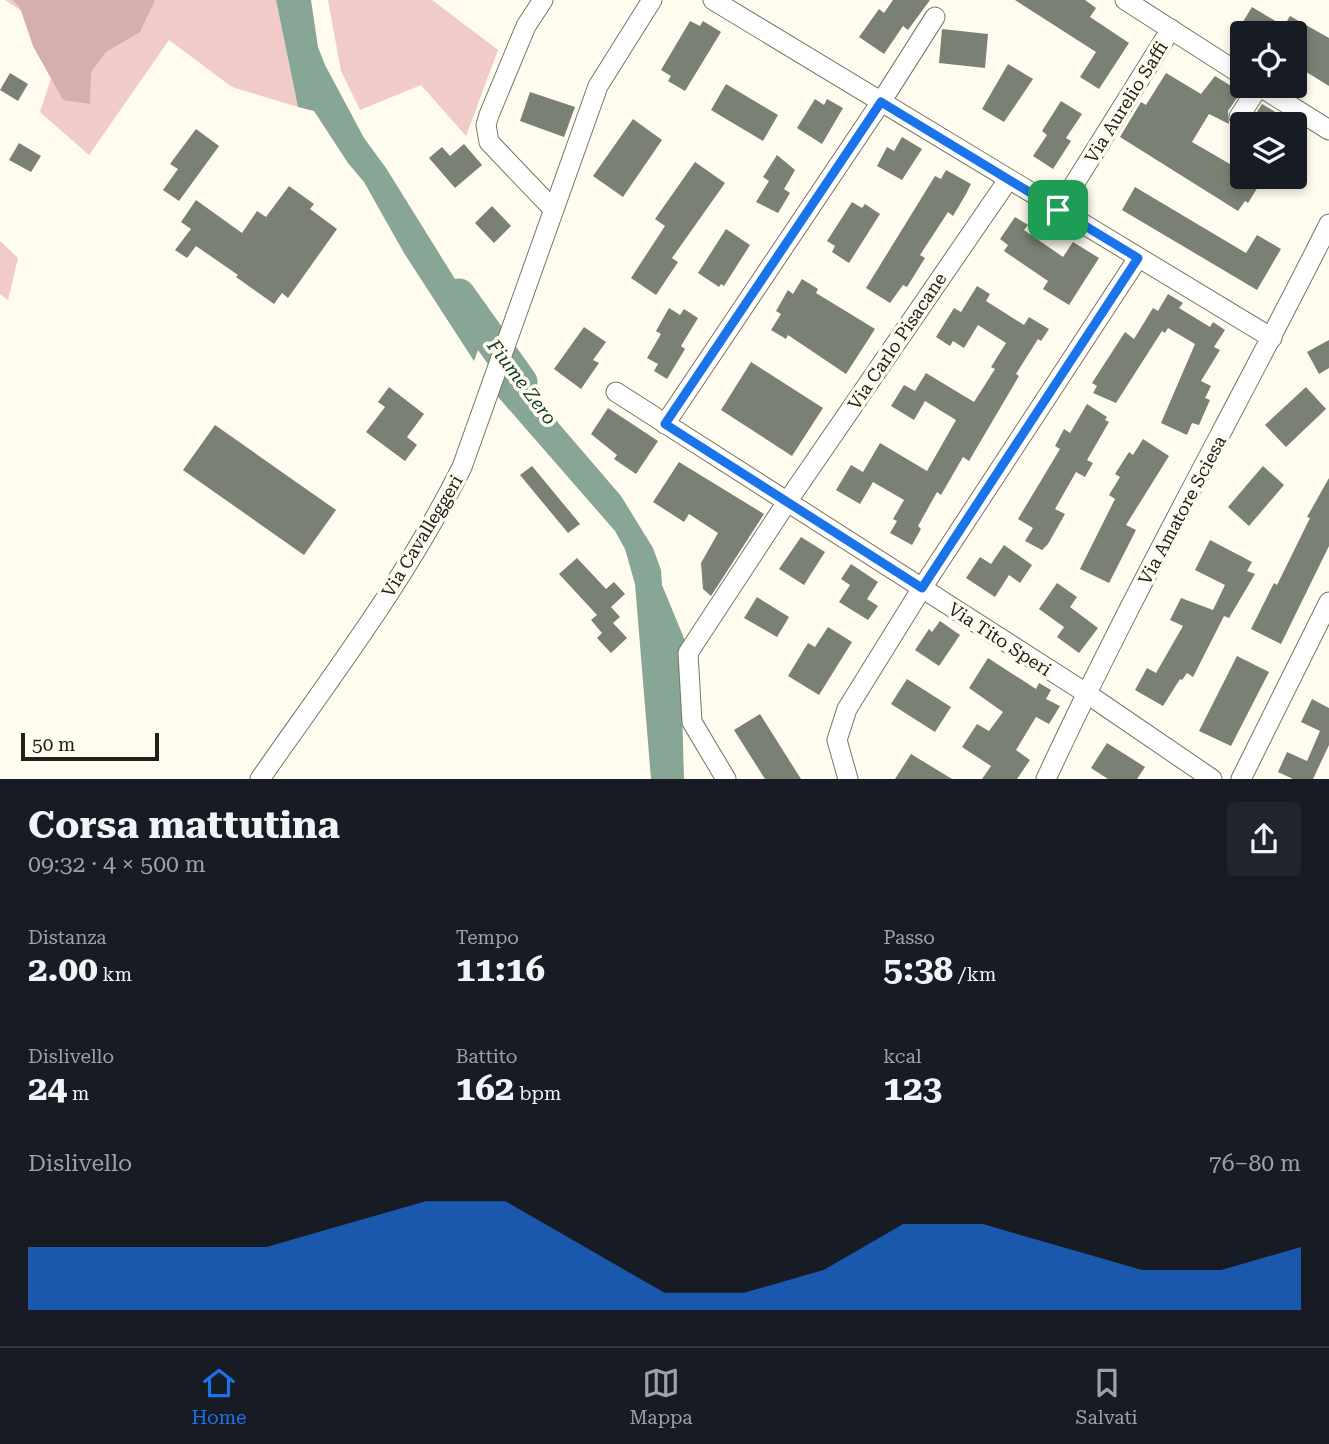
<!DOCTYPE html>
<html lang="it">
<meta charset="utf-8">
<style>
:root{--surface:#171b24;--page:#20242c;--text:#f1f3f6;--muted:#9ea1a6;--line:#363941;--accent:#1a73e8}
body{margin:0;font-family:"Roboto Serif",serif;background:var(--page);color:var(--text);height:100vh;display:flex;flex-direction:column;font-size:26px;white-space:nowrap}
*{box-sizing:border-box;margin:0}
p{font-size:23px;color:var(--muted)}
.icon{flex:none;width:38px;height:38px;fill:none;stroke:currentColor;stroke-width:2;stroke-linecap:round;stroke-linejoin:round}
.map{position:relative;height:779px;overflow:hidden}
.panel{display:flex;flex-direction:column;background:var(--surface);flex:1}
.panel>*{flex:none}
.tools{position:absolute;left:1230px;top:21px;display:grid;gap:14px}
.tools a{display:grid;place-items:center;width:77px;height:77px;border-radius:7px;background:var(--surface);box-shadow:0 4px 10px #0003;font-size:35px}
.scale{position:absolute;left:21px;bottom:18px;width:138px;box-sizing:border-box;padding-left:7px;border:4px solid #21201a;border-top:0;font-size:19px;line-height:24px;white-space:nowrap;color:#21201a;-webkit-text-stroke:5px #fffbef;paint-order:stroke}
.pin{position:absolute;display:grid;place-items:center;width:60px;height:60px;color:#fff;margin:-30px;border-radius:14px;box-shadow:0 4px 10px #0006}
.round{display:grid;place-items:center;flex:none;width:74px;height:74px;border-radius:7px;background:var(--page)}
.head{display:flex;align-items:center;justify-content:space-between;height:119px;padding:0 28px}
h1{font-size:38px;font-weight:700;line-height:52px}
.metrics{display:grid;grid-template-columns:repeat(3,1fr);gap:10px;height:119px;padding:7px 28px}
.metrics div{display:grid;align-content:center}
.metrics b{font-size:35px;font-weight:700}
.metrics small{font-size:19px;font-weight:400}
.metrics p{font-size:19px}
.chart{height:196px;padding:14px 28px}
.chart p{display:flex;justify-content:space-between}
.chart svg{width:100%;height:126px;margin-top:7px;fill:var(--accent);opacity:.7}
.dock{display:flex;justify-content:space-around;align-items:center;height:98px;border-top:2px solid var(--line);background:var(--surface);font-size:19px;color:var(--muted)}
.dock a{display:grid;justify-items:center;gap:4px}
.dock .selected{color:var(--accent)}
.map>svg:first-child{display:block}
.green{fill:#f0cbc7}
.forest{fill:#d4afab}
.water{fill:#87a695}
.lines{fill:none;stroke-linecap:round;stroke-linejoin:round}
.river{stroke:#87a695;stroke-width:33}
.building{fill:#7a8073}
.street-casing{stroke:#787466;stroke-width:21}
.street{stroke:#fff;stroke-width:19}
.route-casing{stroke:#fff;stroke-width:14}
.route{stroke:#1a73e8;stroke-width:9}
.labels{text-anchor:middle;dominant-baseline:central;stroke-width:7;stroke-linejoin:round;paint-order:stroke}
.street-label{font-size:18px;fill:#21201a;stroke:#fffbef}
.water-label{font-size:19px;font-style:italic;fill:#0f3a27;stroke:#fffbef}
</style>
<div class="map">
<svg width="1329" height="779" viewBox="0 0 1329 779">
<rect width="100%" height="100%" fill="#fffbef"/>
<g class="green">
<path d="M5,0H276L298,107L232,87L169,40L89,155L40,112L64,39Z"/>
<path d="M328,0H432L498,50L466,136L421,85L360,110L341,71Z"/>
<path d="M0,241L18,258L8,300L0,294Z"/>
</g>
<path class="forest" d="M13,0H155L140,32L106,52L91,72L90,104L63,100L33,46L20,8Z"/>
<g class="water">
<path d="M276,0H311L318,47L325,65L364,138L386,168L486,329L474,361L404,253L364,182L348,163L314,111L298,107Z"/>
<path d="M510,360L542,404L621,496L653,548L661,570L662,585L686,643L681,673L684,779H651L635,584L625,549L615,531L492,390Z"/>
</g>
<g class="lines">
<path class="river" d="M459,295L521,382"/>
</g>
<g class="building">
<path d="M893,0H930L908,30L903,26L884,54L859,37L879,9L884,13Z"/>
<path d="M1015,0H1085L1096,8L1090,17L1129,43L1099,89L1080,77L1096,52Z"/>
<path d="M1252,7L1284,26L1290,16L1329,38V86L1295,65V33H1236Z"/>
<path d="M690,21L700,26L703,21L721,32L685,91L668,81L671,76L661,70Z"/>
<path d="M942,29L988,34L985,68L939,63Z"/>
<path d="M1008,64L1033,79L1004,122L982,109Z"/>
<path d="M10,73L28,84L18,101L0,90Z"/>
<path d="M1166,73L1201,94L1215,76L1241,92L1228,111L1229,124L1209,114L1192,142L1242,171V177H1252L1261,182L1248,203L1245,201L1238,211L1120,137L1141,102L1146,105Z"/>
<path d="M726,84L778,115L763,141L711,110Z"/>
<path d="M530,92L575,107L564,137L520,121Z"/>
<path d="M815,99L824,105L827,99L843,108L822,144L797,128Z"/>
<path d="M1061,101L1082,114L1066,138L1071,141L1053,169L1033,156L1047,135L1042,131Z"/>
<path d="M1262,104L1295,124H1249Z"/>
<path d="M633,119L662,140L623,197L593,176Z"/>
<path d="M196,129L219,146L179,201L163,190L178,169L170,164Z"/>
<path d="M902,137L922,149L902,180L877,166L887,147L894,151Z"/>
<path d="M19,143L41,156L31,172L9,160Z"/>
<path d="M464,144L482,165L455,188L429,158L442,147L450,156Z"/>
<path d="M777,155L795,170L784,189L790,193L778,213L756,202L769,181L763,177Z"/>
<path d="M695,162L725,183L672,258L678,262L656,295L631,278L665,226L655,219Z"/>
<path d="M946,170L971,184L966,194L953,216L948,212L920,255L925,258L907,287L903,285L890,303L866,288L935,176L941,179Z"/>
<path d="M289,186L314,204L310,209L337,229L288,298L282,293L274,304L236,277L238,275L196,246L187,258L175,250L191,229L181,222L196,200L242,233L257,211L266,217Z"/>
<path d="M1135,187L1246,253L1257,235L1281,249L1257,290L1122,210Z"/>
<path d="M852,202L862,208L865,204L880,214L849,263L832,252L835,246L827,241Z"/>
<path d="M492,206L511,226L494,243L475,223Z"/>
<path d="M1015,217L1028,225L1024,230L1063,257L1073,242L1099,258L1069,305L1043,289L1048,281L1004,251L1008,245L1000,239Z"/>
<path d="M726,229L750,245L724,286L721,284L719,287L698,273Z"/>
<path d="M802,279L818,289L816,293L875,329L846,374L788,335L786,339L771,330L781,314L776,311L788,290L793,294Z"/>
<path d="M977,286L990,294L986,301L1024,325L1029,317L1049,329L1041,341L1038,339L1016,374L1019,376L969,461L963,457L941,495L937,492L918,526L921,529L912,545L890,533L897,521L893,519L904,500L873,482L860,504L836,490L851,465L863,472L880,443L927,471L956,420L925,401L914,420L891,406L904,385L915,391L926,373L974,402L995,369L991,367L1006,343L978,325L964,348L953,341L950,346L936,337L954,308L961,312Z"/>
<path d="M1168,294L1183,303L1179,308L1210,327L1213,322L1225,330L1214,347L1220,350L1201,381L1211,386L1205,398L1210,400L1199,425L1192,423L1187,435L1161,423L1195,344L1168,328L1165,333L1162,331L1116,403L1093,393L1097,386L1092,383L1125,332L1134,339L1153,308L1158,311Z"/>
<path d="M669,308L680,315L684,309L698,318L681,346L685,349L667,379L654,371L658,364L647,358L661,334L656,331Z"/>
<path d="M584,327L606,342L593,360L599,363L581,389L554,369Z"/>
<path d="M1329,340V368L1319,374L1307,352Z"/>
<path d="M751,362L823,408L792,456L721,410Z"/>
<path d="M389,387L424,414L407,437L417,445L405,461L366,432L385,407L378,402Z"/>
<path d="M1306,387L1326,409L1286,447L1265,425Z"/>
<path d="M1087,404L1107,417L1105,420L1109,422L1087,460L1093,463L1085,477L1076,472L1055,509L1065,514L1048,544L1042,550L1025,541L1033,528L1018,519L1060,449L1055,446L1064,429L1070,433Z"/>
<path d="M608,408L658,441L636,474L614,459L617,455L591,434Z"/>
<path d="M215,425L336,510L304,555L183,470Z"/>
<path d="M1143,439L1169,456L1126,525L1136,530L1109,583L1080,569L1115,499L1109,495L1120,477L1115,474L1129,452L1133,455Z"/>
<path d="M679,462L764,514L711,596L703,589L701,563L718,533L689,514L684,522L653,502Z"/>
<path d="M532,466L580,524L568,533L520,475Z"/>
<path d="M1263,466L1284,485L1249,526L1228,507Z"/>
<path d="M1329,478V546L1281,644L1251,629L1274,583L1277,585L1310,518L1307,517Z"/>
<path d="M801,537L825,552L804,585L779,569Z"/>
<path d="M1210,540L1252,562L1247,571L1255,574L1229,618L1224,616L1193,677L1187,673L1182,680L1180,679L1163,706L1135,690L1147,668L1156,673L1183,626L1170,620L1181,598L1213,610L1225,585L1195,570Z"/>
<path d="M1004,545L1032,565L1020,583L1009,575L995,597L966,578L980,557L991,564Z"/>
<path d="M577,558L606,589L614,582L625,594L611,607L620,617L613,623L627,638L611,653L597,638L602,633L591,620L597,615L559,574Z"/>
<path d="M851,564L878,582L867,599L878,606L868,620L839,602L850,585L841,579Z"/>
<path d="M1057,583L1077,597L1070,607L1098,628L1079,653L1057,637L1064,627L1039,609Z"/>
<path d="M757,597L789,617L777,637L744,618Z"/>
<path d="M940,621L960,635L939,666L915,650L929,629L932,632Z"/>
<path d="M828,627L852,642L819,695L788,676L808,643L815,647Z"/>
<path d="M1237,656L1269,672L1231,746L1199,731Z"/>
<path d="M988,658L1036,689L1039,683L1051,690L1046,699L1060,706L1049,724L1036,717L1016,750L1030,760L1017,779H982L991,766L962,747L977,724L989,731L1003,712L969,688Z"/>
<path d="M907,679L951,707L935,732L891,704Z"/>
<path d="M1312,699L1329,708V745L1313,779H1293L1278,772L1287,752L1307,761L1320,731L1301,722Z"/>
<path d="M760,714L801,779H765L734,730Z"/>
<path d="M1107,743L1145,767L1137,779H1108L1091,768Z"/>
<path d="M911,754L952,779H895Z"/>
</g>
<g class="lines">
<g class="street-casing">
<g id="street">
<path d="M543,0L526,26L489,115L486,125L489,142L553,209"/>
<path d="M713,0L1272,338"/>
<path d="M1125,0L1242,75"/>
<path d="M1259,86L1329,130"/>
<path d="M1239,117L1259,86"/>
<path d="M1058,210L1171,29"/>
<path d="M616,392L1086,693L1212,779"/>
<path d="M665,424L881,102L935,17"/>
<path d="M260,779C331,677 407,578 462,467L598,86L652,0"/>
<path d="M726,779L692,722L688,653L787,502L1008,180"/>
<path d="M848,779L837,740L847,709L922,588L1138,258"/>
<path d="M1046,779C1133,591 1236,410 1329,224"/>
<path d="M1241,779L1329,602"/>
</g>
</g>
<use href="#street" class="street"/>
</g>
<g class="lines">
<g class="route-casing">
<path id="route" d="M881,102L1138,258L922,588L665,424Z"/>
</g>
<use href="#route" class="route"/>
</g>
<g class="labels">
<g class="street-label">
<text transform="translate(1126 102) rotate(-58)">Via Aurelio Saffi</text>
<text transform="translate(897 341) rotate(-56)">Via Carlo Pisacane</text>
<text transform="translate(1182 510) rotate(-62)">Via Amatore Sciesa</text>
<text transform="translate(422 536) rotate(-59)">Via Cavalleggeri</text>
<text transform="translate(1000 639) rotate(33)">Via Tito Speri</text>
</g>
<g class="water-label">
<text transform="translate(522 382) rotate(53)">Fiume Zero</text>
</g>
</g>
</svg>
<div class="tools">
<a><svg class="icon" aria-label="locate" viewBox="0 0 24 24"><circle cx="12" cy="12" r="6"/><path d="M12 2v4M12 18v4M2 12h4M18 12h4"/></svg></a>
<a><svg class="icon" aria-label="layers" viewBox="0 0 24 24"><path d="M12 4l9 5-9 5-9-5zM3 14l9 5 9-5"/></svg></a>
</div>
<div class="scale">50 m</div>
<div class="pin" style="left:1058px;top:210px;background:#1e9e55"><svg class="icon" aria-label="arrive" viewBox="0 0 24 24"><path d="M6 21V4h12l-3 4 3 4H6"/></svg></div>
</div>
<section class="panel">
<div class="head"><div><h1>Corsa mattutina</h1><p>09:32 · 4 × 500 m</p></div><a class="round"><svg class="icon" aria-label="share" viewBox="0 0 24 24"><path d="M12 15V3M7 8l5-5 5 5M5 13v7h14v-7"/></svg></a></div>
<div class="metrics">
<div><p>Distanza</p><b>2.00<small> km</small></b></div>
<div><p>Tempo</p><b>11:16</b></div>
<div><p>Passo</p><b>5:38<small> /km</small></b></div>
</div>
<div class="metrics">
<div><p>Dislivello</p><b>24<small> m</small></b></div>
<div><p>Battito</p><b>162<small> bpm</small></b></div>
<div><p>kcal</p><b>123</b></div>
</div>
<div class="chart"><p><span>Dislivello</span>76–80 m</p>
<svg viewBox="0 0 160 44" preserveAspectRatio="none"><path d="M0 44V22L10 22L20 22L30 22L40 14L50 6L60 6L70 22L80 38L90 38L100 30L110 14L120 14L130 22L140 30L150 30L160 22V44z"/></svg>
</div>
</section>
<nav class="dock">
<a class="selected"><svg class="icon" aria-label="home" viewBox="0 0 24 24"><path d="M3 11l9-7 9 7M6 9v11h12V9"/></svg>Home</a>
<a><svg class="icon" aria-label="map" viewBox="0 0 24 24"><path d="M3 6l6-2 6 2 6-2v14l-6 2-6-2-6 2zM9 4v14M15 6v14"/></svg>Mappa</a>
<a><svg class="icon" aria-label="saved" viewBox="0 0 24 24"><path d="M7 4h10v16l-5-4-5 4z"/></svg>Salvati</a>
</nav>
